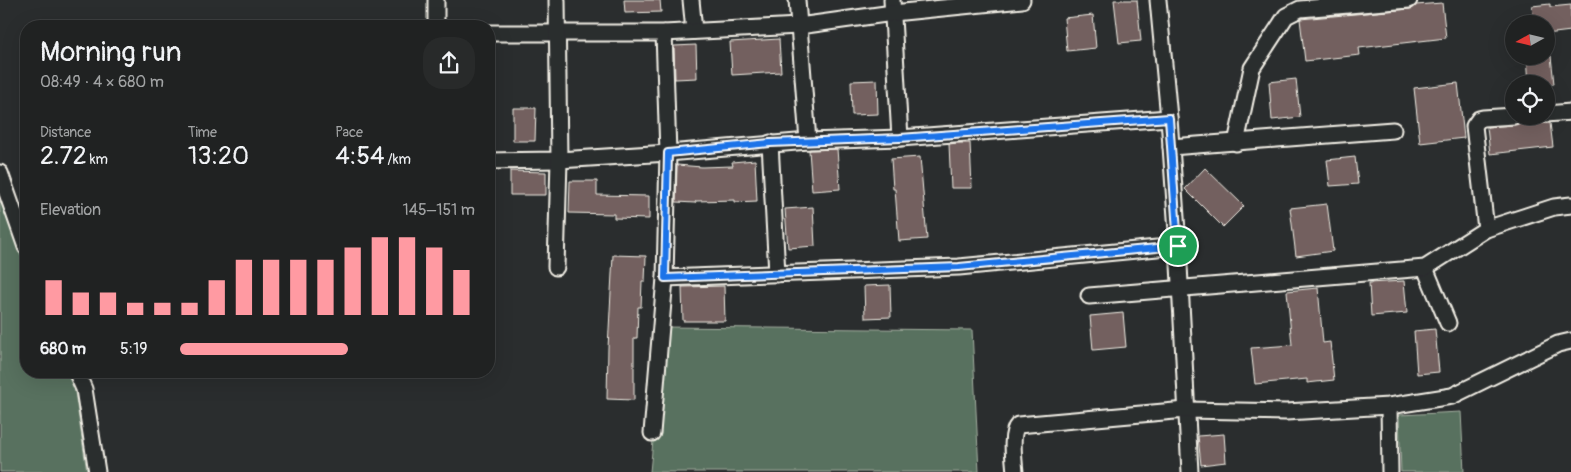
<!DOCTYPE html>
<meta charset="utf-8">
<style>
:root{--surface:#202222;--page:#282a2a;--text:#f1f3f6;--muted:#a2a4a5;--line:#3d3f40;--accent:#ff9aa2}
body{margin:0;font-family:Pangolin,sans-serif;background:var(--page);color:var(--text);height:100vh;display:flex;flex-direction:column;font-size:19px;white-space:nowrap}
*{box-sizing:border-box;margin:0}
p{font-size:16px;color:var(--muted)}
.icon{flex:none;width:28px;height:28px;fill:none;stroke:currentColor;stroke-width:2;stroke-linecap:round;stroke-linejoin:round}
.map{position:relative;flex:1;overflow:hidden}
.drawer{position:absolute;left:20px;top:20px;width:475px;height:358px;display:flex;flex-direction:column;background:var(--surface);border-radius:20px;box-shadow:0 5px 20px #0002,0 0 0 1px var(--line)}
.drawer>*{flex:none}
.needle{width:32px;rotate:262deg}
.fabs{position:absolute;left:1505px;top:15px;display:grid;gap:10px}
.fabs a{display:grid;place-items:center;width:50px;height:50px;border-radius:50%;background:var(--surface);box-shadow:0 5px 20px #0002,0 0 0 1px var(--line);font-size:25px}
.pin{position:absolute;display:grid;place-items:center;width:42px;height:42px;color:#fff;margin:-21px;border:2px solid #fff;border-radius:50%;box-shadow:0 1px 5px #0007}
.round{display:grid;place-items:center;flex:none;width:52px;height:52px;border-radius:20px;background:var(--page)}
.overview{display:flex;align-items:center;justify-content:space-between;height:85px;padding:0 20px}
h1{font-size:28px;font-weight:600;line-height:38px}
.metrics{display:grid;grid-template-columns:repeat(3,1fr);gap:8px;height:85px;padding:5px 20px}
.metrics div{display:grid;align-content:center}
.metrics b{font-size:25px;font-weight:600}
.metrics small{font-size:14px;font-weight:400}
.metrics p{font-size:14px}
.chart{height:140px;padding:10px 20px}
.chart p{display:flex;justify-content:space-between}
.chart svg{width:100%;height:90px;margin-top:5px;stroke:var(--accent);stroke-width:6}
ul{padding:0 20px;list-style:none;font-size:16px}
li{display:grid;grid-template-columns:80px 60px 1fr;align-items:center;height:38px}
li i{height:12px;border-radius:6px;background:var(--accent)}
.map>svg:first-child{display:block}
.green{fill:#58715e;stroke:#a6b1a3}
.building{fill:#73605e;stroke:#f4f1e8}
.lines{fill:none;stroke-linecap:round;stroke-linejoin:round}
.minor-casing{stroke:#f4f1e8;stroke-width:19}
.minor{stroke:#2a2d2e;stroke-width:15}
.route-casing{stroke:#fff;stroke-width:10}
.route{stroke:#1a73e8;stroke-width:6}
</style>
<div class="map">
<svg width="1571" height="472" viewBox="0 0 1571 472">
<rect width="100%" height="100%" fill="#2a2d2e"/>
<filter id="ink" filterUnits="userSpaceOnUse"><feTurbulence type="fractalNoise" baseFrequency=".02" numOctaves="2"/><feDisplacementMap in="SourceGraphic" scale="10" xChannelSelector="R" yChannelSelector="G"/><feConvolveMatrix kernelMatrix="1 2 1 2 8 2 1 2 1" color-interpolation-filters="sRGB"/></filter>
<g filter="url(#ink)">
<g class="green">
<path d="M0,187L26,258V371H68L74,386L87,472H0Z"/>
<path d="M664,327L972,330L979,472H650Z"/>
<path d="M1461,412L1464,472H1401L1399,415Z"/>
</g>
<g class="building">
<path d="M624,0H660L661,12L625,13Z"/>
<path d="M1114,0H1137L1141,41L1119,43Z"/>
<path d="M1442,3L1446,38L1359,48L1360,55L1305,61L1300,19L1410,9L1416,5Z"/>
<path d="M1550,4V7L1571,5V31L1546,34V24H1534L1532,6Z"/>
<path d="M1093,15L1096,48L1067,51L1064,18Z"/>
<path d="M779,39L781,72L732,75L730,42Z"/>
<path d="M696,45L697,78L675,79L674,46Z"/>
<path d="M1527,56H1551L1554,84H1529Z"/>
<path d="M1296,79L1300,117L1272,120L1269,82Z"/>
<path d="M877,80L878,114L852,115L851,81Z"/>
<path d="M1458,83L1464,138L1420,143L1414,88Z"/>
<path d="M513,108H536L535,141H513Z"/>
<path d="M1538,119L1542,123H1550L1553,147L1490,154L1487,127L1515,125L1522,120Z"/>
<path d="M957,143H970L972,188H951L949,144Z"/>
<path d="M837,149L840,189L812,191L809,150Z"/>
<path d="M920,157L927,239L899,241L895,189H893L891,159Z"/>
<path d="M1355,157L1358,184L1330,186L1327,160Z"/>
<path d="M755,160L757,201L735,202V200L696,201L695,203L676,202L677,165L702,167L733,166L732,162Z"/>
<path d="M1205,168L1244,206L1223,227L1185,189Z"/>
<path d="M510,171L546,172V195H510Z"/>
<path d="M570,181H597V195L649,196V219L614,218V214L569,213Z"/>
<path d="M1327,204L1333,251L1296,256L1290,208Z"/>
<path d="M813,207L815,246L788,248L785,209Z"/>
<path d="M613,255L646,256L645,281H642L641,307H638L637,338H634V400L607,399L608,348Z"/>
<path d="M1404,281L1407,313L1371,316L1369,283Z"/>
<path d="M890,285L891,317L865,318L864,286Z"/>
<path d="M724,286L725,321H683L682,287Z"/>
<path d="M1318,288L1323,343L1330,342L1334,380L1307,383V379L1255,384L1251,348L1292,345L1287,291Z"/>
<path d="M1123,313L1126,347L1093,350L1090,316Z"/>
<path d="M1435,329L1439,372L1417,374L1414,331Z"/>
<path d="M1224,434L1226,462L1201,465L1198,436Z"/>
</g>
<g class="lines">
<g class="minor-casing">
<g id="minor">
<path d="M691,0L694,31"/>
<path d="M797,0L808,141"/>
<path d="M892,0L900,138"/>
<path d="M1158,0L1169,118L1178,246L1190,472"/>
<path d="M436,26V0"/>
<path d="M489,33H664L799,26L893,13L1022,0"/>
<path d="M1546,114L1571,112"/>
<path d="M770,143L777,274"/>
<path d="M1236,143L1252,68L1286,16L1300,9L1409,0"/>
<path d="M1171,147L1393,130"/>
<path d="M489,161L559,160L668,153L808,141L900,138L1169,118"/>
<path d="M0,173L26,247"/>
<path d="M1486,229L1474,126L1479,119L1483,118L1514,116"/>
<path d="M556,267L559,160L557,0"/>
<path d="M1425,268L1448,323"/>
<path d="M665,278L959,267L1178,246"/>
<path d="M1089,296L1425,268L1486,229L1554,207L1571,205"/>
<path d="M76,371L84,389L97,472"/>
<path d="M1389,406L1390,472"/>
<path d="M652,433L665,278L668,153L664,33"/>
<path d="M1015,472C1014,460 1010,433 1018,425L1186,410L1286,412L1389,406L1452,396L1558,344L1571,341"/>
</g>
</g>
<use href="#minor" class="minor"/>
</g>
</g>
<g class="lines" filter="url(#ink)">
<g class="route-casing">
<path id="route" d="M1169,118L1178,246L959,267L665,278L668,153L770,143L900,138Z"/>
</g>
<use href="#route" class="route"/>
</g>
</svg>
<div class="fabs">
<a><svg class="needle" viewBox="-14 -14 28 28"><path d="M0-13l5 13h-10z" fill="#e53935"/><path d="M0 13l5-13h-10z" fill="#a2a4a5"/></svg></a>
<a><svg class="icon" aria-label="locate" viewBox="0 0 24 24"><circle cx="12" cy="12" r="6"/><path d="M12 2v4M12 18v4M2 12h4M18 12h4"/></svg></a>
</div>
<div class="pin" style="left:1178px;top:246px;background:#1e9e55"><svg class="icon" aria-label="arrive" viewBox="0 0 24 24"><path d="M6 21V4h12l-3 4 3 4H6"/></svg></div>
<section class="drawer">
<div class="overview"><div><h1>Morning run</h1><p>08:49 · 4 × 680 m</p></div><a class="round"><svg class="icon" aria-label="share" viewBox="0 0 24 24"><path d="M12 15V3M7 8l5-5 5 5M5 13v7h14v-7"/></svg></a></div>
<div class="metrics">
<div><p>Distance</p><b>2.72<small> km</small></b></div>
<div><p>Time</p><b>13:20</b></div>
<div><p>Pace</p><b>4:54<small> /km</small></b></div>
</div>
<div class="chart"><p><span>Elevation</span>145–151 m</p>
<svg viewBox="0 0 160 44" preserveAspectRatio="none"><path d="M5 44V27M15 44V33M25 44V33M35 44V38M45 44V38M55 44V38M65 44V27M75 44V17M85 44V17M95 44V17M105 44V17M115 44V11M125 44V6M135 44V6M145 44V11M155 44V22"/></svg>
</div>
<ul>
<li><b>680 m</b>5:19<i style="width:57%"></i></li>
</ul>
</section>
</div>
